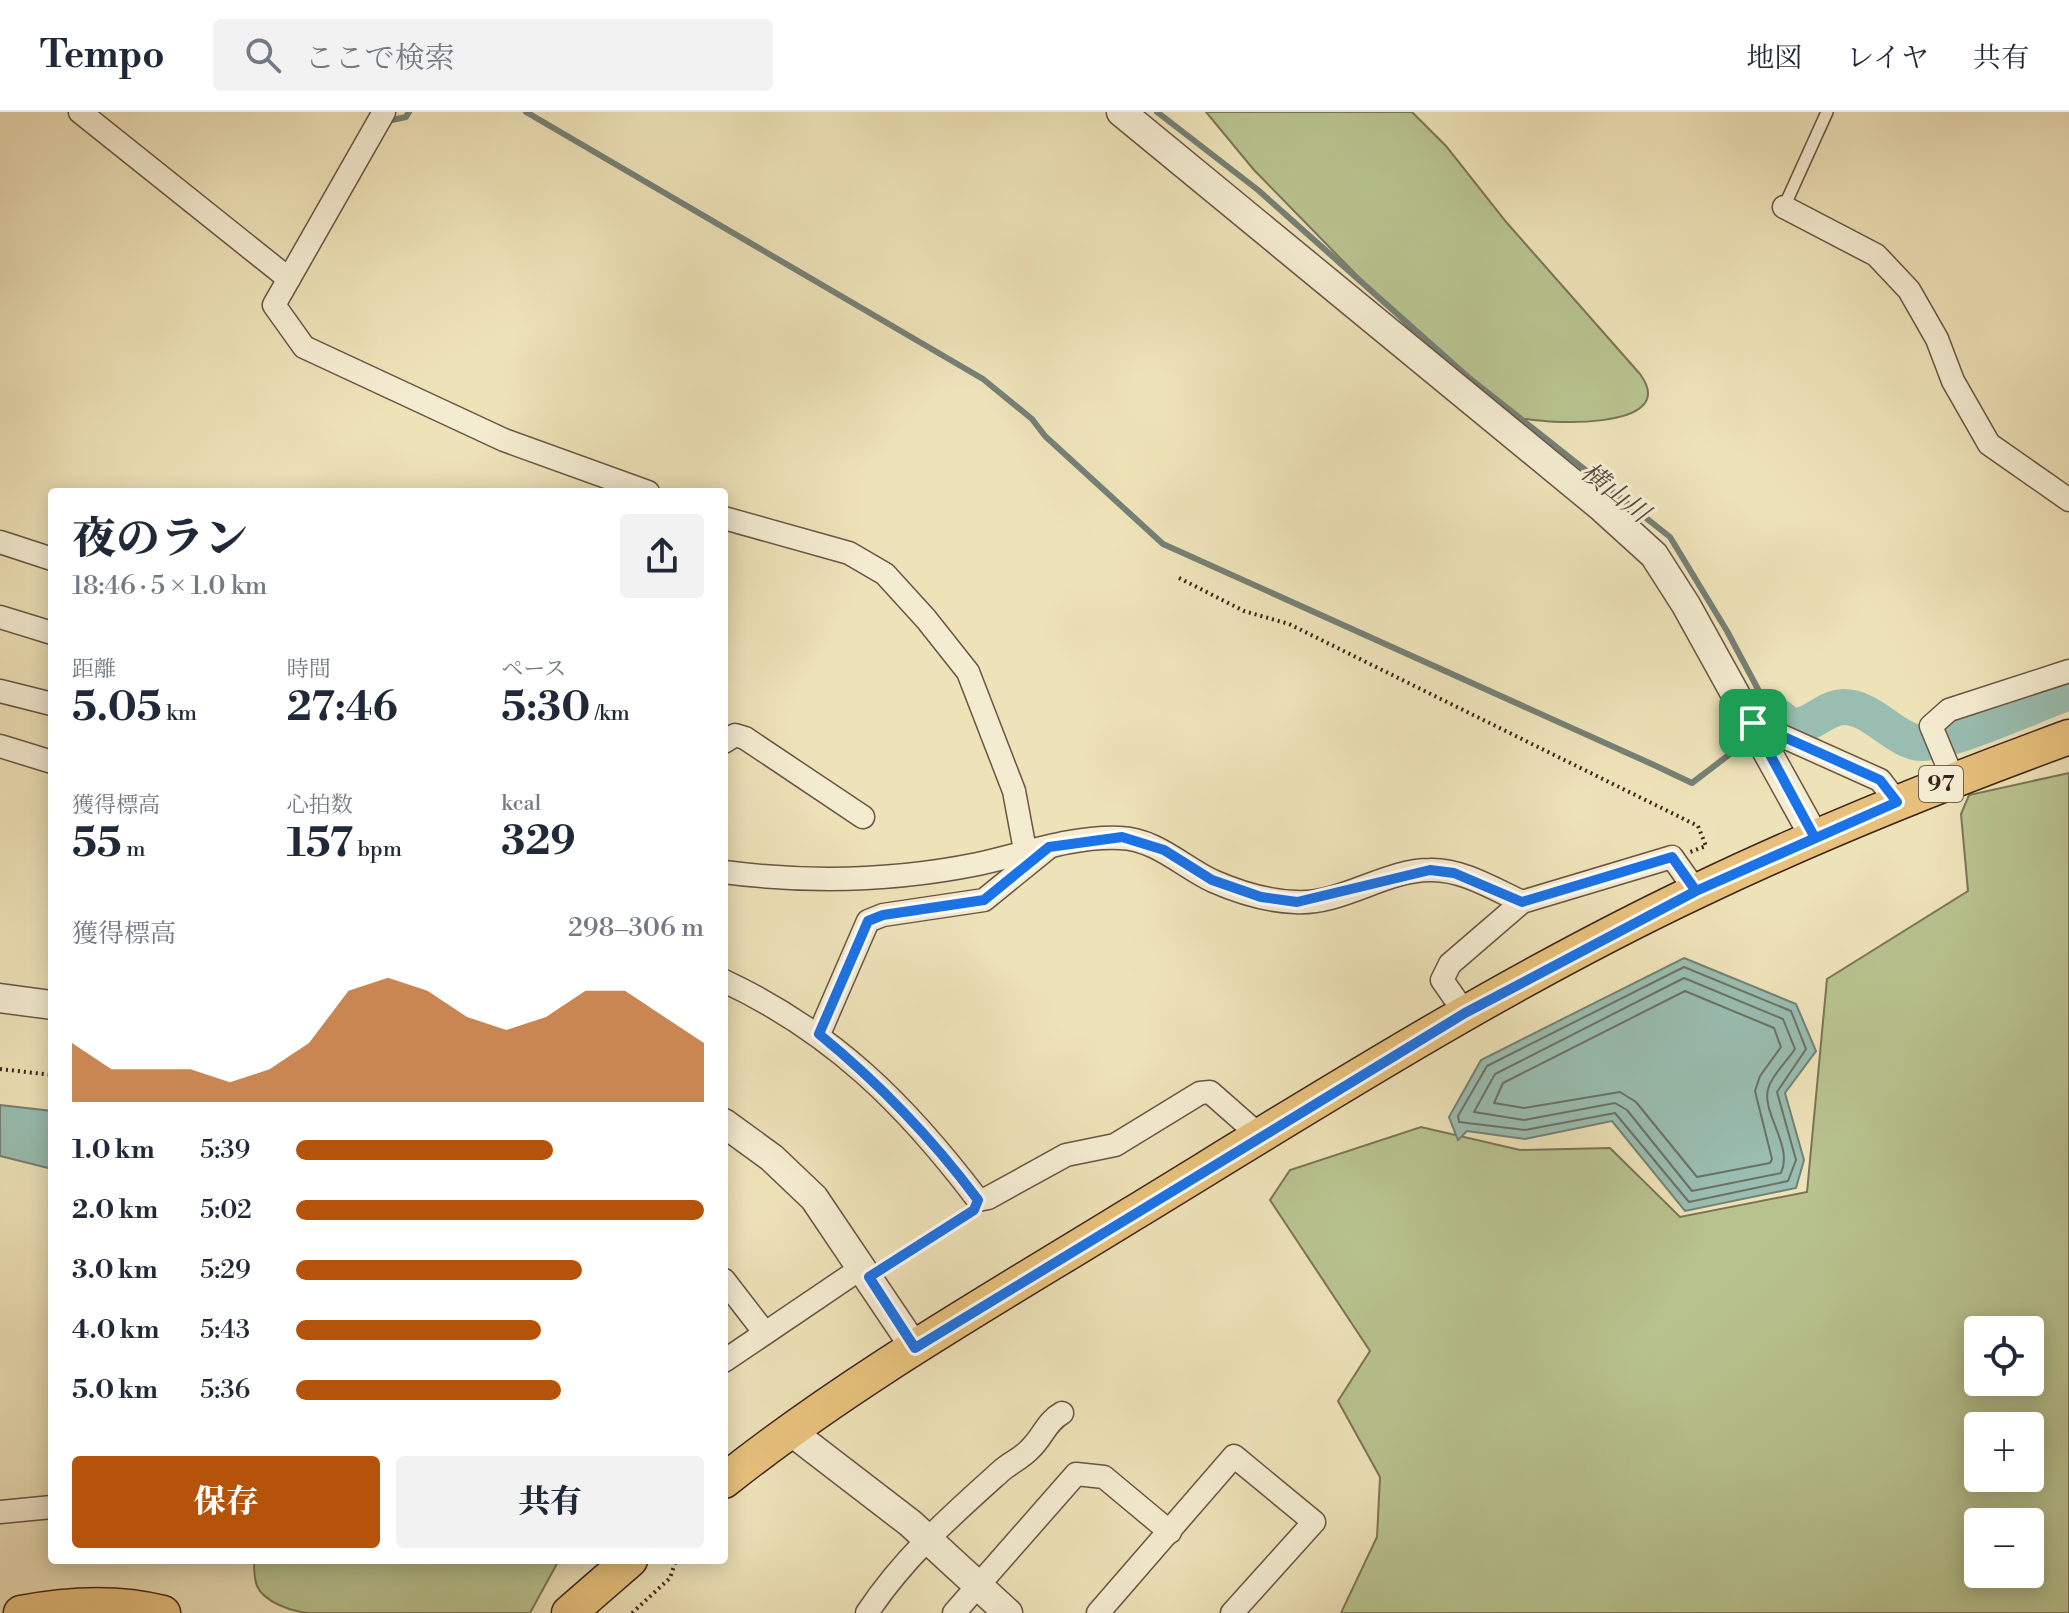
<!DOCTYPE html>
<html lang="ja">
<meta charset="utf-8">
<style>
:root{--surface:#fff;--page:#f2f2f3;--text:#1f2937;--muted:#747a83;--line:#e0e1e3;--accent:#b45309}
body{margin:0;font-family:"Libre Bodoni","Noto Serif JP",serif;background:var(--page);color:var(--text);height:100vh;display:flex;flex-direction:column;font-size:30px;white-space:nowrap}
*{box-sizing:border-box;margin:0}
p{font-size:26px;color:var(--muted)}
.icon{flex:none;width:44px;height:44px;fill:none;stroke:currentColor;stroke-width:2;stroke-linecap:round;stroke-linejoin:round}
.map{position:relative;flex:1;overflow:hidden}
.panel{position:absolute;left:48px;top:376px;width:680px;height:1076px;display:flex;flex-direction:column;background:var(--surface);border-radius:8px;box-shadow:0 4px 20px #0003}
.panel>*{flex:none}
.tools{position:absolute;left:1964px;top:1204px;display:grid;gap:16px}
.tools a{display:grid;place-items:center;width:80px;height:80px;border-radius:8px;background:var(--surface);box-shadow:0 4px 20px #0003;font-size:40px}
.pin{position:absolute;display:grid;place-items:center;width:68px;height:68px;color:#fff;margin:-34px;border-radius:16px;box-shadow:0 4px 12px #0006}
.round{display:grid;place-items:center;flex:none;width:84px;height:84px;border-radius:8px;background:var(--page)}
.overview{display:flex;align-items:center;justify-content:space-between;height:136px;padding:0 24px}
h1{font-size:44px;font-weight:800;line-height:60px}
.figures{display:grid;grid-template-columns:repeat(3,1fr);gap:12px;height:136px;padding:8px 24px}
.figures div{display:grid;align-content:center}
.figures b{font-size:40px;font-weight:800}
.figures small{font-size:22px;font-weight:400}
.figures p{font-size:22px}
.chart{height:224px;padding:16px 24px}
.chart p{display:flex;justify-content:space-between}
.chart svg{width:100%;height:144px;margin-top:8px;fill:var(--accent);opacity:.7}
.primary-button{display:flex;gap:16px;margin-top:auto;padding:16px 24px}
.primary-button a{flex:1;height:92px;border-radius:8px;background:var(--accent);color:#fff;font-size:32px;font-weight:800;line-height:92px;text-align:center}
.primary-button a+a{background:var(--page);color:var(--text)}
ul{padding:0 24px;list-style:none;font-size:26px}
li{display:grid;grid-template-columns:128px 96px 1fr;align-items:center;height:60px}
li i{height:20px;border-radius:10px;background:var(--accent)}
header{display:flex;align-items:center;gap:48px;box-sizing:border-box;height:112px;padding:0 40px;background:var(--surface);border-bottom:2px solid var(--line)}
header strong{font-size:38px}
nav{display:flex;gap:44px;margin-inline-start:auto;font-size:28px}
.search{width:560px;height:72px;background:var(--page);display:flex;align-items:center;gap:20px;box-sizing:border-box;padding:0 28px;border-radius:8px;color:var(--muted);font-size:30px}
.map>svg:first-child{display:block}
.green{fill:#b8c38f;stroke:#7b7456;stroke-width:2;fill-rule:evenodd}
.water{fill:#99bdb0;stroke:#758075;stroke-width:2}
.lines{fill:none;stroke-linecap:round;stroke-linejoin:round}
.shore{stroke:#6c7166;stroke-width:2}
.stream{stroke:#758075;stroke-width:6}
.river{stroke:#99bdb0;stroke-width:36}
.service-casing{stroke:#6a5443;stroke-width:14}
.minor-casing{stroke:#6a5443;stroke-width:25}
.tertiary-casing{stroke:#6a5443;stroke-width:31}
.primary-casing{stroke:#3e251c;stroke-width:37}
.path{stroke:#3e251c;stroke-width:4;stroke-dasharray:2 4;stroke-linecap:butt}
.service{stroke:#f4ecd1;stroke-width:11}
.minor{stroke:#f4ecd1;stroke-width:22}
.tertiary{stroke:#f4ecd1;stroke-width:28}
.primary{stroke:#e7c17c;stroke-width:34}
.route-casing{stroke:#fff;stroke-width:16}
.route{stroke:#1a73e8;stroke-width:10}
.labels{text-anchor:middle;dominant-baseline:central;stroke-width:6;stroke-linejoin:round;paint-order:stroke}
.shield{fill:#f4ecd1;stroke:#756152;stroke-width:2}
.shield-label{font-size:22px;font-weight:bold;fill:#3e251c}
.water-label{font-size:26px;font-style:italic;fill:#554b41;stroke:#f4ecd1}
</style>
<header>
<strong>Tempo</strong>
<div class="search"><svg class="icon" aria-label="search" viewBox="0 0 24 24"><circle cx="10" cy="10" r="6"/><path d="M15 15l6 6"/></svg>ここで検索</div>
<nav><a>地図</a><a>レイヤ</a><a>共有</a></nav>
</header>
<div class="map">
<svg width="2069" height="1501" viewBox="0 0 2069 1501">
<rect width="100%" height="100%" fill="#eee2b8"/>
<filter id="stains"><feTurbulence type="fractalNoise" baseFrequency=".0025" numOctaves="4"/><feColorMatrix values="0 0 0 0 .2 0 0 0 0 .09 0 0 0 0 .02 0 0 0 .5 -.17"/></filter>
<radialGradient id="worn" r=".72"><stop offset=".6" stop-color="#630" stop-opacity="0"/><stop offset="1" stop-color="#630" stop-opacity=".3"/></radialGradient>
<g class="green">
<path d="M1206,0H1412L1446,34L1507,111L1640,262C1683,320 1540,313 1511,304C1498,300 1486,290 1474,283L1254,58Z"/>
<path d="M2069,661V1501H1341L1377,1425L1380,1365L1338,1289L1370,1239L1270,1088L1290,1058L1421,1015L1520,1038L1610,1036L1680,1105L1807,1080L1827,867L1968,779L1961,702L1969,683ZM1978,1218H2030V1270H1978ZM1978,1314H2030V1366H1978ZM1978,1410H2030V1462H1978Z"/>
<path d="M254,1448H559L530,1501H307C291,1499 264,1490 257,1474C254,1467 254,1455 254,1448Z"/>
</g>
<g class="water">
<path d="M1684,846L1796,892L1816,939L1785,981L1804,1048L1796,1076L1685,1099L1612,1009L1525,1027L1467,1019L1458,1028L1449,1005L1481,948Z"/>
<path d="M0,993L52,999V1057L0,1044Z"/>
</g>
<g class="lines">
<g class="shore">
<path d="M1684,855L1791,899L1806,937L1777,980L1796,1048L1788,1069L1689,1090L1615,1001L1525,1018L1459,1010L1458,1004L1487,954Z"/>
<path d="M1684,866L1783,907L1795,937C1787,949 1774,961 1769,974C1759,999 1794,1033 1781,1061L1692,1079L1627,998L1615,991L1524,1008L1474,1000L1495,962Z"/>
<path d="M1685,879L1774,916L1781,935L1760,964L1755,979L1772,1047L1770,1051L1697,1065L1636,990L1620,980L1524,996L1494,991L1503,971Z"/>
</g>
<g class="stream">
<path d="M526,0L983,267L1032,307L1045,324L1163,432L1654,653L1692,671L1751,626"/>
<path d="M1157,0L1258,78L1468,265L1670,425L1727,519L1760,581L1779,605L1770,612"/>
<path d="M387,4L392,8L406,5L409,0"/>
</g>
<path class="river" d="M1779,605L1792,615C1812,614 1824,596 1843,595C1872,594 1895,630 1922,631C1949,632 2038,591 2069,580"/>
<g class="service-casing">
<path id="service" d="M1784,95L1827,0"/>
</g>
<g class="minor-casing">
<g id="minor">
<path d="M80,0L289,167"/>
<path d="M384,0L274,193L304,235L504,328L648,380"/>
<path d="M1784,95L1876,143L1909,178L1937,227L1953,269L1989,332L2069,388"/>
<path d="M724,406L849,441L885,462L926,507L968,560L1014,679L1025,738"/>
<path d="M0,430L52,447"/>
<path d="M0,505L52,521"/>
<path d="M0,579L52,592"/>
<path d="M1753,611L1880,668L1897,690"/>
<path d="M724,630L735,623L745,626L863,705"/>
<path d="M0,634L52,650"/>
<path d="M1953,667L1931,614L1949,598L2069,559"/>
<path d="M724,760C808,771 894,769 978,752C1024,742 1072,724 1120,726C1156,727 1183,755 1213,769C1238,780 1268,789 1295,790C1342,793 1384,758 1430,758C1462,757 1494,777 1522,790"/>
<path d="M724,869C833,920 906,993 978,1088L988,1086L1066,1043L1115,1033L1200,981L1210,980L1260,1024"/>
<path d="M1465,901L1442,868L1450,852L1522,790L1672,745L1696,779"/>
<path d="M819,922L868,809L883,803L984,788L1048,736"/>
<path d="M724,1168L765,1221"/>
<path d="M724,1249L863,1155"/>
<path d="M0,1400L52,1395"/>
<path d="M867,1501C904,1445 951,1404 1001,1359C1010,1351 1022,1346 1030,1337C1043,1325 1046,1310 1062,1301"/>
<path d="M954,1501L1076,1362L1104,1365L1170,1420"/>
<path d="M1098,1501L1234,1344L1314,1410L1232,1501"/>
</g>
</g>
<g class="tertiary-casing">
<g id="tertiary">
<path d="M1121,0L1600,394L1654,443L1686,493L1815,726"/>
<path d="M0,886L52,893"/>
<path d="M724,1011L772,1046L814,1086L915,1236"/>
<path d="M789,1318L910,1411L1008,1501"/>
</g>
</g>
<g class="primary-casing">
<g id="primary">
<path d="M724,1369C851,1268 994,1187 1132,1102C1317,989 1501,872 1697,779C1818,721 1943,671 2069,625"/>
<path d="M21,1501C68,1492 116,1489 163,1501"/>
<path d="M569,1501L630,1448"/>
</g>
</g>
<g class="path">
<path d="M1179,466L1244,499L1289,512L1698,714L1706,734L1690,740"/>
<path d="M0,957L52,963"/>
<path d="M888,1153L965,1104"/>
<path d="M632,1501L670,1466L676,1448"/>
</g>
<use href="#service" class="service"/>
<use href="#minor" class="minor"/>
<use href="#tertiary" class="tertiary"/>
<use href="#primary" class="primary"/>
</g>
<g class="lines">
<g class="route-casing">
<path id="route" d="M1753,611L1815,726L1696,779L1672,745L1522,790L1454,761L1430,758L1297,790L1261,785L1212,768L1164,738L1122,725L1049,735L984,788L883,803L868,809L819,922C880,972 931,1025 978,1088L974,1098L869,1165L915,1236L1465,901L1696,779L1897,690L1880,668L1753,611"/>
</g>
<use href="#route" class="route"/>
</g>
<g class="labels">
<rect class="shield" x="1919" y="654" width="44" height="36" rx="6"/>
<g class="shield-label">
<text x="1941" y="672">97</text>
</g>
<g class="water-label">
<text transform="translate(1615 381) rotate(38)">横山川</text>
</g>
</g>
<rect width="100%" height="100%" filter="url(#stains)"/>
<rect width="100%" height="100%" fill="url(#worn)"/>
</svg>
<div class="tools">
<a><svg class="icon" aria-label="locate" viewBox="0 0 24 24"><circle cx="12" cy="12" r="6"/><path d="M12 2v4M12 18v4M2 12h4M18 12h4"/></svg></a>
<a>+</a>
<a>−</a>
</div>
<div class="pin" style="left:1753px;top:611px;background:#1e9e55"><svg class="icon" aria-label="arrive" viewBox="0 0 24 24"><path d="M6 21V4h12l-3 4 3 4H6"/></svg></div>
<section class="panel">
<div class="overview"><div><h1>夜のラン</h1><p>18:46 · 5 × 1.0 km</p></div><a class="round"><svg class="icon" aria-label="share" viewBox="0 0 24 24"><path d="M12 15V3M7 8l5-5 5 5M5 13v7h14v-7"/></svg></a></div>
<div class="figures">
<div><p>距離</p><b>5.05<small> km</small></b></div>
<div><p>時間</p><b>27:46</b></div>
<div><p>ペース</p><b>5:30<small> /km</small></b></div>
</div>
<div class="figures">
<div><p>獲得標高</p><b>55<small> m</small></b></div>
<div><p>心拍数</p><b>157<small> bpm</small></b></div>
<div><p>kcal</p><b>329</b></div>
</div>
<div class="chart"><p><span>獲得標高</span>298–306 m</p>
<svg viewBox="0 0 160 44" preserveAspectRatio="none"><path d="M0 44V26L10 34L20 34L30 34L40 38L50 34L60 26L70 10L80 6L90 10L100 18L110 22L120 18L130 10L140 10L150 18L160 26V44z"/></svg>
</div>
<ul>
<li><b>1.0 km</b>5:39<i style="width:63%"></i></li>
<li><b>2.0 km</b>5:02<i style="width:100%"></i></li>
<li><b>3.0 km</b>5:29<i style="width:70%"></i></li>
<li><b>4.0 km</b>5:43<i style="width:60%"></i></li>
<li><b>5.0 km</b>5:36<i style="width:65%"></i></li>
</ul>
<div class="primary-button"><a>保存</a><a>共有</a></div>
</section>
</div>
